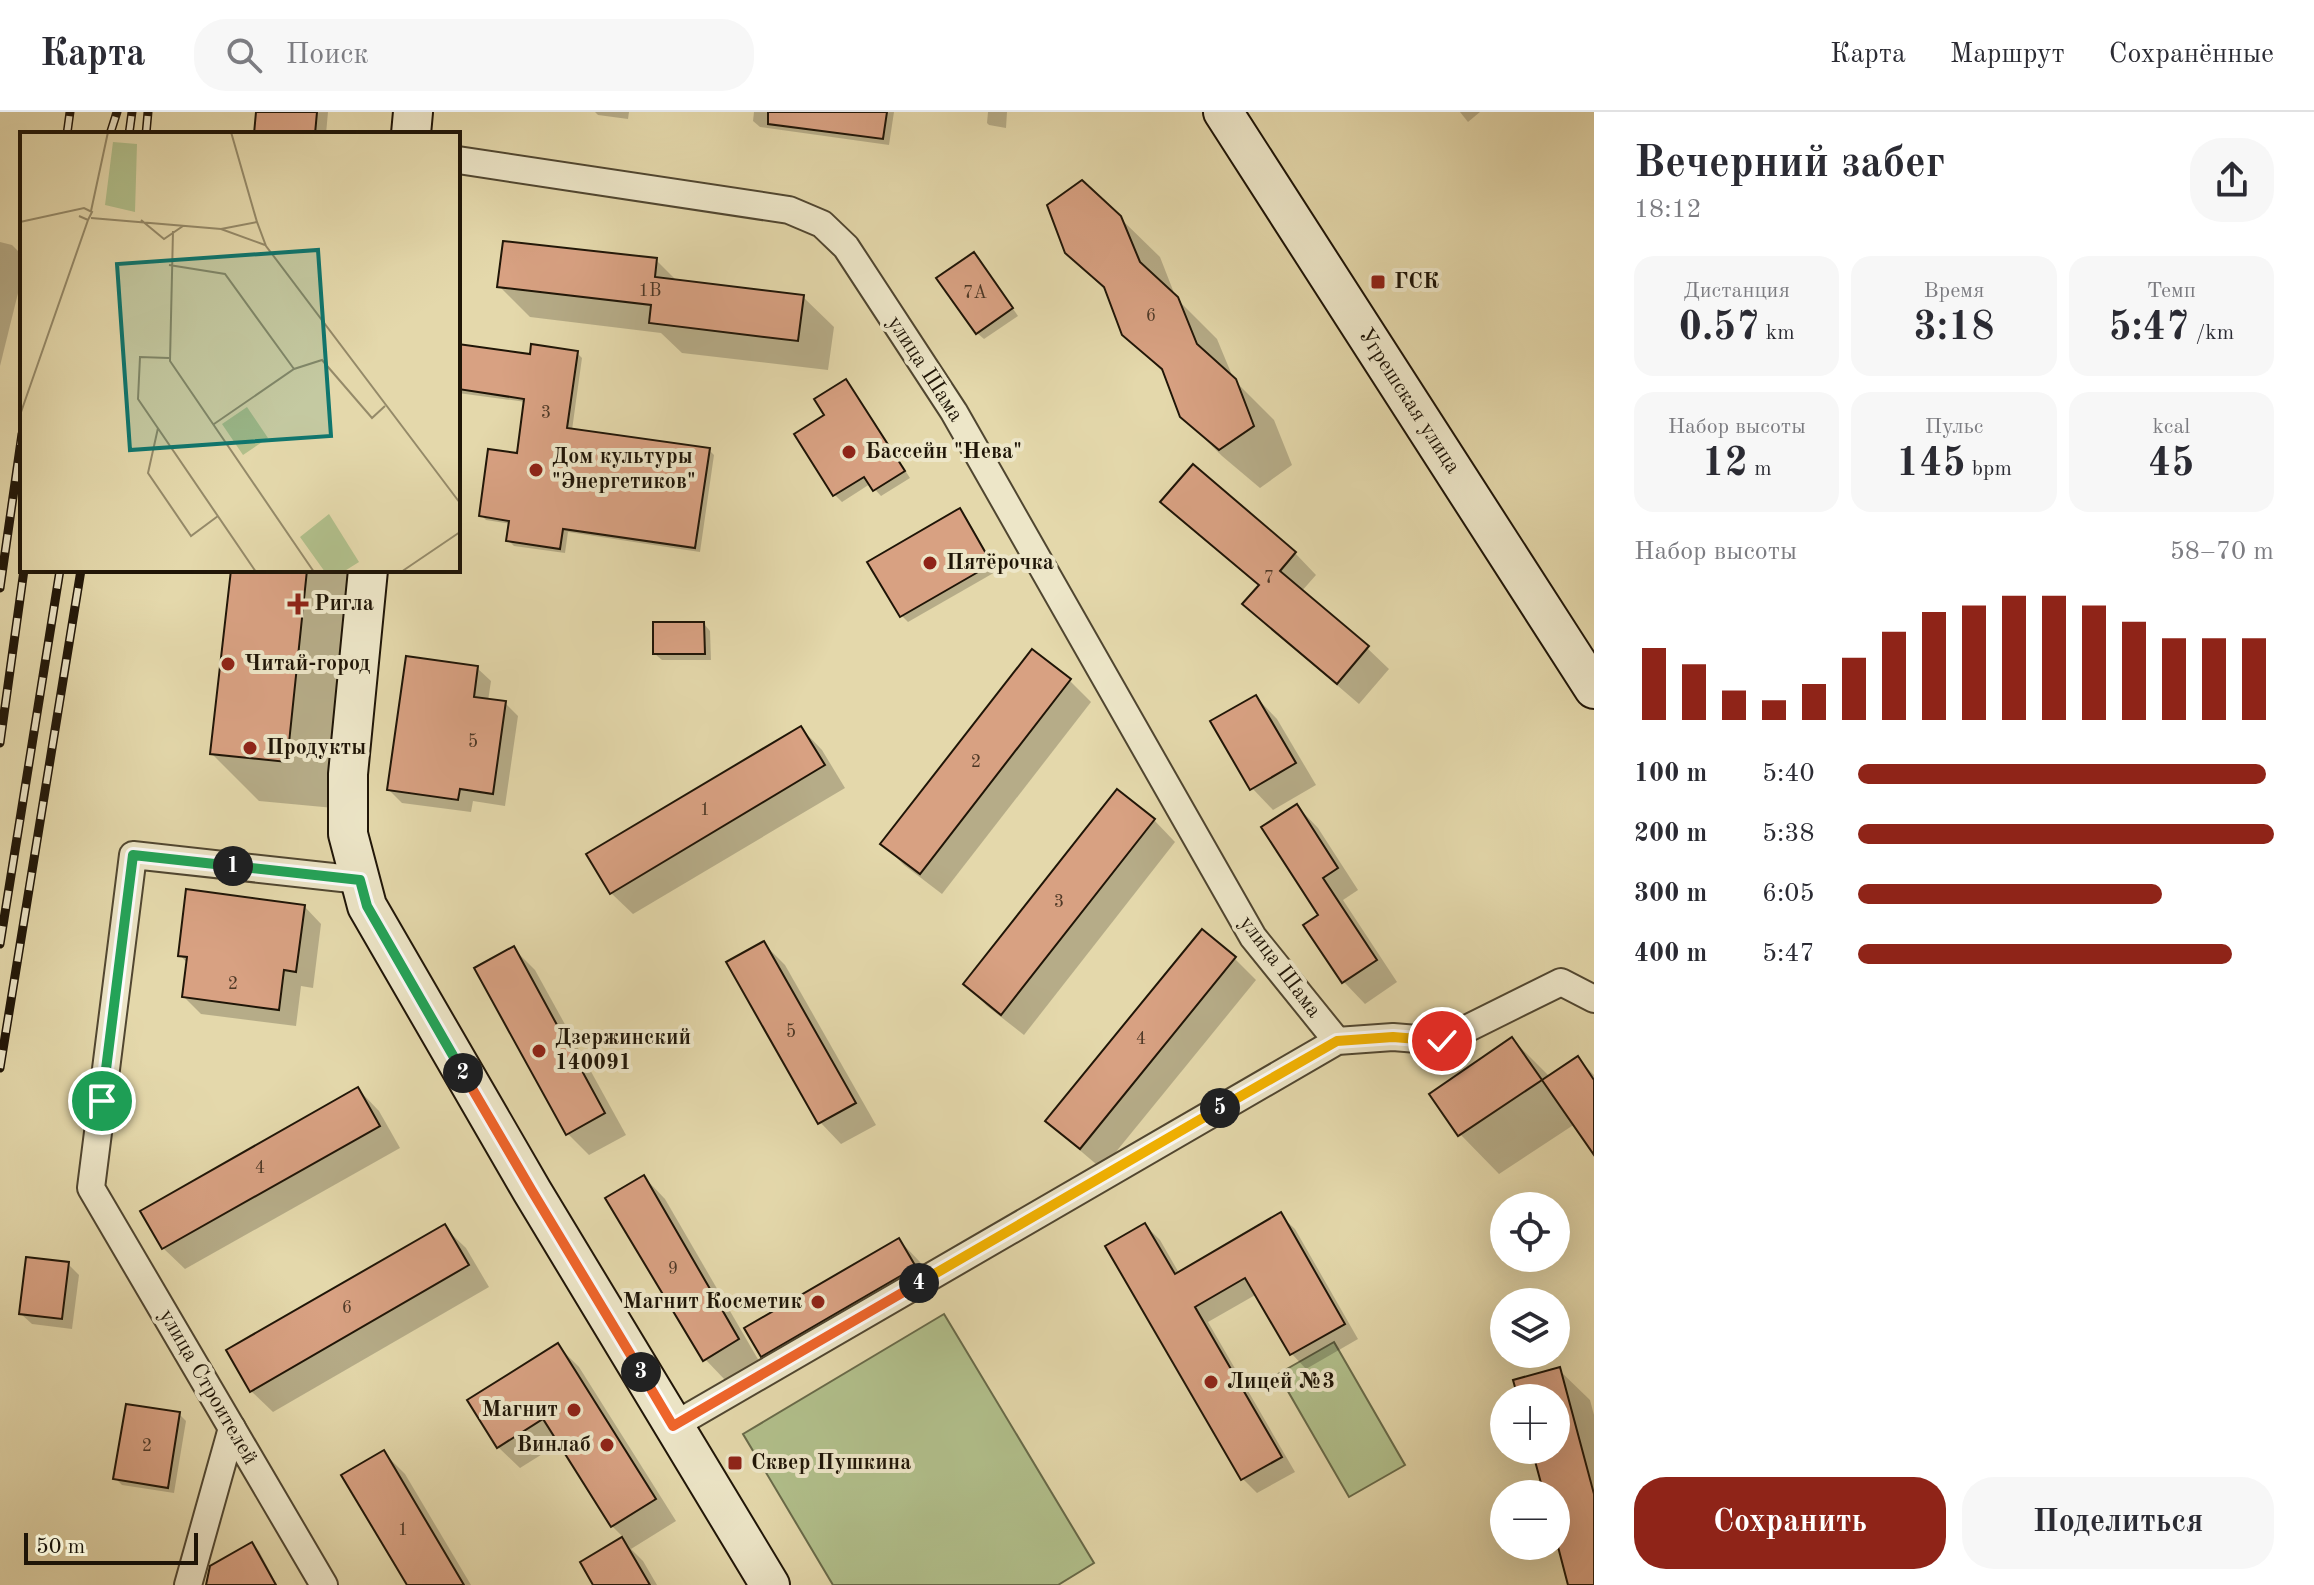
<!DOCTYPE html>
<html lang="ru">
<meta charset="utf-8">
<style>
:root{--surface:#fff;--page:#f7f7f7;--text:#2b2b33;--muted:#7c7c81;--line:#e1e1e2;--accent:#8f2418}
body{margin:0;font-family:"Old Standard TT",serif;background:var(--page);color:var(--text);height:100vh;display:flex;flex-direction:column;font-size:30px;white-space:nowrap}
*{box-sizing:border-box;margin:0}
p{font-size:26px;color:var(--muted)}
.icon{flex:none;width:44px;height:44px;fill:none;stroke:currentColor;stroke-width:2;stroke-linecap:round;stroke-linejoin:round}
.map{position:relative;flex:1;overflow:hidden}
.sheet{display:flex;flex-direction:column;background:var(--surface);width:720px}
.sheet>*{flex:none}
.fabs{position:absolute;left:1490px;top:1080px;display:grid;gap:16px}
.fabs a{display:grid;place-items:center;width:80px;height:80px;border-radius:50%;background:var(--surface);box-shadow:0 8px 32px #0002;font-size:40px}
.scale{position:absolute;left:24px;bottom:20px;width:174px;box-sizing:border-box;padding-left:8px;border:4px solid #1f1507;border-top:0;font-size:22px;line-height:28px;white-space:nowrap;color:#1f1507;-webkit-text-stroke:6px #ede6c8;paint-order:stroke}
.pin{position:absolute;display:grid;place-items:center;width:68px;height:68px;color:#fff;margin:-34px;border:4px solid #fff;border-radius:50%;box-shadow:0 2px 8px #0007}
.km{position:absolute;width:40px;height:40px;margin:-20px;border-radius:50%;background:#222;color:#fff;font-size:22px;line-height:40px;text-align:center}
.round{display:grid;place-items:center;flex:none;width:84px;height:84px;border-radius:32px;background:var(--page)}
.summary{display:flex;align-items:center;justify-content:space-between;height:136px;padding:0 40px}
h1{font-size:44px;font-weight:800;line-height:60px}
.stats{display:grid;grid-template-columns:repeat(3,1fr);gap:12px;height:136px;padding:8px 40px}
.stats div{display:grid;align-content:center;border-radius:20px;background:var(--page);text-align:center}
.stats b{font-size:40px;font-weight:800}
.stats small{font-size:22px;font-weight:400}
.stats p{font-size:22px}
.chart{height:224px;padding:16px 40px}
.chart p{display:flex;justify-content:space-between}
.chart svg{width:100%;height:144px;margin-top:8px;stroke:var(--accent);stroke-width:6}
.action{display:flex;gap:16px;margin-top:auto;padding:16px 40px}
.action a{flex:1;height:92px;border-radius:32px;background:var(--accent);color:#fff;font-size:32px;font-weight:800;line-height:92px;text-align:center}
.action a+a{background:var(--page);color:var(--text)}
ul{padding:0 40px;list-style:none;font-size:26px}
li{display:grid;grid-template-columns:128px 96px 1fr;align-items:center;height:60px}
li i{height:20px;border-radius:10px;background:var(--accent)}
header{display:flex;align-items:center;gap:48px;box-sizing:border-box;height:112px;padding:0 40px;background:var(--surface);border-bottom:2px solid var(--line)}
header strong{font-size:38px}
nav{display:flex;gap:44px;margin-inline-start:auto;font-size:28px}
.search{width:560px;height:72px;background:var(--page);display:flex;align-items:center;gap:20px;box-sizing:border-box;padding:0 28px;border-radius:32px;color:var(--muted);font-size:30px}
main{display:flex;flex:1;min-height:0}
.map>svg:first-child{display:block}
.green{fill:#b1bf8b;stroke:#686a49;stroke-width:2}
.shadow{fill:#0003}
.building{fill:#d8a182;stroke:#1f1507;stroke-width:2}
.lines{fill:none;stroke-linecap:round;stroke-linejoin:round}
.street-casing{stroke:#504630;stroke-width:30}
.secondary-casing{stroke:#1f1507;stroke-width:42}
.street{stroke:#ede6c8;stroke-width:26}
.secondary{stroke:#ede6c8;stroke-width:38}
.rail-casing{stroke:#1f1507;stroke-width:9}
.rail{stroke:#ede6c8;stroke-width:6;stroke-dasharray:18;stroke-linecap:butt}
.split-1-casing{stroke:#fff;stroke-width:16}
.split-2-casing{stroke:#fff;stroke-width:16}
.split-3-casing{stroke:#fff;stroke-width:16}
.split-4-casing{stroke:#fff;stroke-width:16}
.split-5-casing{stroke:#fff;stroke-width:16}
.split-6-casing{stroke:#fff;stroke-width:16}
.split-1{stroke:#22a559;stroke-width:10}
.split-2{stroke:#22a559;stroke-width:10}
.split-3{stroke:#f0652b;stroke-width:10}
.split-4{stroke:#f0652b;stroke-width:10}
.split-5{stroke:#f5b400;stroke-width:10}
.split-6{stroke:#f5b400;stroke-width:10}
.poi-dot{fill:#8f2418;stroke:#ede6c8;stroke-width:3}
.labels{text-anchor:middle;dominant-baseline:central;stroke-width:8;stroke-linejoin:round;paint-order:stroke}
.number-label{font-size:18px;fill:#4d3826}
.poi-label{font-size:22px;font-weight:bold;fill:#1f1507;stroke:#ede6c8;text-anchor:start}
.street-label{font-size:22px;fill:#1f1507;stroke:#ede6c8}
.inset-road{fill:none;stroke:#958a69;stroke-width:2}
.view{fill:#0f766e;fill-opacity:0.15;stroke:#0f766e;stroke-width:4}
.inset-edge{fill:none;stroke:#1f1507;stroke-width:4}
</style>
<header>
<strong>Карта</strong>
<div class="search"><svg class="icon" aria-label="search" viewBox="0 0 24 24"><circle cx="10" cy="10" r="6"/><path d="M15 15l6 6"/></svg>Поиск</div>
<nav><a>Карта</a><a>Маршрут</a><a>Сохранённые</a></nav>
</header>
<main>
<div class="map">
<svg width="1594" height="1473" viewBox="0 0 1594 1473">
<rect width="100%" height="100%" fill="#e4d8ab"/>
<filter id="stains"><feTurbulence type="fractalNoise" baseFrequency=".0025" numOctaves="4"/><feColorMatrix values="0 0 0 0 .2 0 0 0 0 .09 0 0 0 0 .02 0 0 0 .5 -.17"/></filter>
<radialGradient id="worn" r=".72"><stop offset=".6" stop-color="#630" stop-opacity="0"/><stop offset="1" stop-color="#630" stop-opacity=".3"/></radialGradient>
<g class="green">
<path d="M944,1202L1094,1451L1058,1473H833L743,1322Z"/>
<path d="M1334,1230L1405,1353L1349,1385L1278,1262Z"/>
</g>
<g class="shadow">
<path d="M258,0H328L326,22H256Z"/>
<path d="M595,0H629L628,7L598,3Z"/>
<path d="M754,0H894L889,33L760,15L753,9Z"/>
<path d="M988,0H1007L1006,16L989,13L987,11Z"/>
<path d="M1460,0H1480L1468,10Z"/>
<path d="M1119,105L1160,145L1176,186L1217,227L1234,268L1274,308L1292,353L1260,376L1222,344L1182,304L1167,264L1124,222L1109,182L1067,140Z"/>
<path d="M0,130L12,133L22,143V165L0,254Z"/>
<path d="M656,148L678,170L803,185L834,215L828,258L682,241L661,221L530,205L499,174Z"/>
<path d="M980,149L1018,204L984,227L977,221Z"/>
<path d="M458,234L531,245L577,241L582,246L572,318L709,338L714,343L700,440L568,420L565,441L514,434L509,429L511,412L486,408L481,403L518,343L526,290L458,281Z"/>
<path d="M846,269L852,276L910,366L881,384L870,372L842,390L835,383L797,323L827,303Z"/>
<path d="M1163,390L1295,441L1316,463L1301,480L1367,536L1389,557L1359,592L1267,513L1245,492L1260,475L1185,411Z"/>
<path d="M959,398L966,405L997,459L908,510L902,504Z"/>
<path d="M233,458H359L334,696L259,689L212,642Z"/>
<path d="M704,512L710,519L711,548H662L655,542Z"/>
<path d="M1032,540L1070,569L1091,590L942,782L904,753L883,732Z"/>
<path d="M477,556L491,569L488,589L505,591L518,604L505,694L473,689L471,700L402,691L389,678Z"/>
<path d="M1256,585L1277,607L1316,673L1273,698L1252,676Z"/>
<path d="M801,616L822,638L845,676L633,802L611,781Z"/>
<path d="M1297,694L1318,716L1358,778L1343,788L1397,870L1365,892L1344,870L1306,814L1321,804Z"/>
<path d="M1154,708L1175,730L1024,923L987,894L966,872Z"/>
<path d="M304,794L321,812L313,876L301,874L296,914L201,902L184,885L188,852L180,843Z"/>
<path d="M1202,820L1235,847L1256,868L1102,1057L1070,1030L1048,1009Z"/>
<path d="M763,831L785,853L876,1013L841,1032L820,1010Z"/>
<path d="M513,836L535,858L626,1023L589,1043L567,1021Z"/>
<path d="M1512,927L1550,965L1578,947L1594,963V1039L1575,1012L1499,1062L1460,1022Z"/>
<path d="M358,977L379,999L400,1036L185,1157L163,1136Z"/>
<path d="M644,1065L665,1087L759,1249L726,1269L705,1247Z"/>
<path d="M1280,1103L1295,1117L1358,1227L1306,1257L1292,1242L1257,1182L1208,1210L1295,1360L1257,1381L1243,1367L1145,1113L1160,1128L1179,1161Z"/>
<path d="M444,1115L466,1136L489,1175L273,1300L251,1279Z"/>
<path d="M899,1128L920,1150L936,1177L784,1265L762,1243Z"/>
<path d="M68,1152L79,1163L72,1217L32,1212L21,1202Z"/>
<path d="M558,1234L579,1255L676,1409L631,1437L643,1449L657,1473H595L582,1451L624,1426L612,1414L560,1331L520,1356L498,1335Z"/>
<path d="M1559,1258L1590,1288L1594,1303V1473H1571L1556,1419V1382H1546L1534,1338H1556V1286H1520Z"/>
<path d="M179,1302L186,1309L174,1381L122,1373L115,1366Z"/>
<path d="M384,1341L405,1362L471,1473H409Z"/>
<path d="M252,1433L259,1439L277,1473H208Z"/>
</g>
<g class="building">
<path d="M256,0H317L315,22H254Z"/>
<path d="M768,0H887L883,27L768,12Z"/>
<path d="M1082,68L1121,104L1140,150L1178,185L1197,232L1236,267L1254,314L1219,338L1180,305L1162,257L1122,223L1104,175L1065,141L1047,93Z"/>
<path d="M503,129L657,146L655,165L804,183L798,229L649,211L651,193L497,175Z"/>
<path d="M974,140L1013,196L976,222L936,166Z"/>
<path d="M458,232L530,242L531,232L578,239L567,316L710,336L695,436L563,417L560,437L506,429L509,409L479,404L488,337L517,341L524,287L458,277Z"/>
<path d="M846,267L905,359L873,379L864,365L833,384L794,322L824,303L814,287Z"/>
<path d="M1193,352L1296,440L1280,459L1369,534L1337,572L1242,492L1259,473L1160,390Z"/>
<path d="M960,396L992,452L900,505L867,450Z"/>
<path d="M231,458H307L287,650L210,642Z"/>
<path d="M653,510H704L705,542H653Z"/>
<path d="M1032,537L1071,567L920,762L880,732Z"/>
<path d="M406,544L478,554L474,585L506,589L493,682L460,677L458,688L387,678Z"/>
<path d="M1256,583L1296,651L1250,678L1210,609Z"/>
<path d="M801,614L825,653L610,782L586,742Z"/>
<path d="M1117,677L1155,707L1001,903L963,872Z"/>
<path d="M1297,692L1338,756L1323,766L1377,848L1342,871L1303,813L1318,803L1261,715Z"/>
<path d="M186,777L305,793L296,860L284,858L279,898L182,885L187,845L178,844Z"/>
<path d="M1202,817L1236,845L1080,1037L1045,1009Z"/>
<path d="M764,829L856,991L818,1012L726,850Z"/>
<path d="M514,834L605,1001L566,1023L474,856Z"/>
<path d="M1512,925L1542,968L1458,1024L1429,982Z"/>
<path d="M1578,944L1594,968V1043L1542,968Z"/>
<path d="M358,975L380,1014L162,1137L140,1099Z"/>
<path d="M644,1063L739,1227L703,1249L605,1086Z"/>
<path d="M1281,1100L1345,1212L1290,1243L1245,1166L1195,1195L1282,1345L1241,1368L1105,1134L1145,1111L1175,1162Z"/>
<path d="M445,1112L469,1153L250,1280L226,1238Z"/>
<path d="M899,1126L916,1155L761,1245L744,1216Z"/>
<path d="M26,1145L69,1150L62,1207L19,1202Z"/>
<path d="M558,1231L656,1387L611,1415L543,1307L497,1336L467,1288Z"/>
<path d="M1560,1255L1594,1382V1473H1568L1556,1427V1382H1544L1532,1338H1556V1286H1518L1513,1268Z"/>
<path d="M126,1292L180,1300L168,1376L113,1367Z"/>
<path d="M384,1338L464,1473H407L341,1363Z"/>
<path d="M622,1425L650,1473H593L580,1450Z"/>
<path d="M252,1430L276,1473H206L210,1454Z"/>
</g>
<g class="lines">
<g class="street-casing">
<g id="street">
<path d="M458,48L789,98L822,112L846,135L954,300L1253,825L1337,929"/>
<path d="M673,1314L1337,929L1393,925L1442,929L1561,870L1594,887"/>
<path d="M188,1473L232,1316"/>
<path d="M324,1473L91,1076L133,743L360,768"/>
</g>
</g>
<g class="secondary-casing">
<g id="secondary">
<path d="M1223,0L1594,577"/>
<path d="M411,22L413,0"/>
<path d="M368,458L348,662V722L367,794L532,1079L770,1473"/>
</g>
</g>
<use href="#street" class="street"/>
<use href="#secondary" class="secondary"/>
<g class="rail-casing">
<g id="rail">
<path d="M67,22L70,0"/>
<path d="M110,22L117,0"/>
<path d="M129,22L132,0"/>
<path d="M146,22L148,0"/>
<path d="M0,476L22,322"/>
<path d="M0,631L24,458"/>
<path d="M0,832L60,458"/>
<path d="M0,956L81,458"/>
</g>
</g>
<use href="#rail" class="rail"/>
</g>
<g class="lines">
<g class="split-1-casing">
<path id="split-1" d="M102,989L133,743L233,754"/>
</g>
<g class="split-2-casing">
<path id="split-2" d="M233,754L360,768L367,794L463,961"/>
</g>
<g class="split-3-casing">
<path id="split-3" d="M463,961L532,1079L641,1260"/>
</g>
<g class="split-4-casing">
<path id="split-4" d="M641,1260L673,1314L919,1171"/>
</g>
<g class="split-5-casing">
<path id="split-5" d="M919,1171L1220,996"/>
</g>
<g class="split-6-casing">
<path id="split-6" d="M1220,996L1337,929L1393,925L1442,929"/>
</g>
<use href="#split-1" class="split-1"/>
<use href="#split-2" class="split-2"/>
<use href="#split-3" class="split-3"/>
<use href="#split-4" class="split-4"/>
<use href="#split-5" class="split-5"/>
<use href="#split-6" class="split-6"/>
</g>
<g class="poi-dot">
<rect x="1370" y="162" width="16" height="16" rx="4"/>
<circle cx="849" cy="340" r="8"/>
<circle cx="536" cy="358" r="8"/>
<circle cx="930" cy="451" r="8"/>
<path d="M294 480h8v8h8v8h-8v8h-8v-8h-8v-8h8z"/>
<circle cx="228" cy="552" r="8"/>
<circle cx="250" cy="636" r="8"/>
<circle cx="539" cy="939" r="8"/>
<circle cx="818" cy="1190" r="8"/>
<circle cx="1211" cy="1270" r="8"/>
<circle cx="574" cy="1298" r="8"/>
<circle cx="607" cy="1333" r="8"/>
<rect x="727" y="1343" width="16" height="16" rx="4"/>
</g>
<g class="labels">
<g class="number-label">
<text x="650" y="179">1В</text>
<text x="975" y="181">7А</text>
<text x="1151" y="204">6</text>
<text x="546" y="301">3</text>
<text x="1269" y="466">7</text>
<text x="473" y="630">5</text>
<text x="976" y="650">2</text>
<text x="705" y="698">1</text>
<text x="1059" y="790">3</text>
<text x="233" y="872">2</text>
<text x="791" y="920">5</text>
<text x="1141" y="927">4</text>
<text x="260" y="1056">4</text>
<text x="673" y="1157">9</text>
<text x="347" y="1196">6</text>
<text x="147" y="1334">2</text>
<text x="403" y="1418">1</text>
</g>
<g class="poi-label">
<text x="1394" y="170">ГСК</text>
<text x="865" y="340">Бассейн "Нева"</text>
<text x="552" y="345">Дом культуры<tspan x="552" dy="25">"Энергетиков"</tspan></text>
<text x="946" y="451">Пятёрочка</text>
<text x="314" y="492">Ригла</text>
<text x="244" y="552">Читай-город</text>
<text x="266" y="636">Продукты</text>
<text x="555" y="926">Дзержинский<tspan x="555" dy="25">140091</tspan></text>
<text x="802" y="1190" text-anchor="end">Магнит Косметик</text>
<text x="1227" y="1270">Лицей №3</text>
<text x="558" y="1298" text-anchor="end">Магнит</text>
<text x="591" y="1333" text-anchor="end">Винлаб</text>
<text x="751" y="1351">Сквер Пушкина</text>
</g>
<g class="street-label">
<text transform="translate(925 257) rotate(57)">улица Шама</text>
<text transform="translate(1409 289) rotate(57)">Угрешская улица</text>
<text transform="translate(1280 855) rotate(53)">улица Шама</text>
<text transform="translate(208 1275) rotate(60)">улица Строителей</text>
</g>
</g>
<g transform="translate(20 20)">
<rect width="440" height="440" fill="#e4d8ab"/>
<path d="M93,10L117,12L115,80L85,73ZM227,275L248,306L223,323L202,292ZM309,382L339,430L323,440H305L280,405Z" fill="#b1bf8b"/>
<path class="inset-road" d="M211,0L237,90M71,79L88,0M71,86L201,97L245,113M121,88L144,107L163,94M0,90L64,76L72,80L68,88L59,84M201,97L237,90L246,114L440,371M153,99L150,229L294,440M149,133L205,142L274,237M149,226L120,225L118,267L236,440M0,283L68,88M194,292L274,237L302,228L352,286L365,274M138,296L128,341L171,404L198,384M381,440L440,400"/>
<path class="view" d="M298,118L311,304L110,318L97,132Z"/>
<rect width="440" height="440" class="inset-edge"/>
</g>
<rect width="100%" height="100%" filter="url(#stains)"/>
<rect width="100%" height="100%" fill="url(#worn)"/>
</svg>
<div class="fabs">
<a><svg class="icon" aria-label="locate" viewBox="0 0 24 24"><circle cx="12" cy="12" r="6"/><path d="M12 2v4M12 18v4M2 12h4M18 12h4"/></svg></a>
<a><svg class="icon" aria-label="layers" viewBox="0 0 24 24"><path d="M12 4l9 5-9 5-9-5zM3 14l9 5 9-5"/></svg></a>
<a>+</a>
<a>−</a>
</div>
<div class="scale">50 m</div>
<div class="pin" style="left:102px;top:989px;background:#1e9e55"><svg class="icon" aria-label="arrive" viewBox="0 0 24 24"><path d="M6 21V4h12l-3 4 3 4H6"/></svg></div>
<div class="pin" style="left:1442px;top:929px;background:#d93025"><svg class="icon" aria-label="check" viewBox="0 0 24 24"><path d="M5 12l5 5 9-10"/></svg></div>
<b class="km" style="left:233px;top:754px">1</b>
<b class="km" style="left:463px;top:961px">2</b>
<b class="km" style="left:641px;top:1260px">3</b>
<b class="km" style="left:919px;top:1171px">4</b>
<b class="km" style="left:1220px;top:996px">5</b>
</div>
<section class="sheet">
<div class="summary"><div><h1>Вечерний забег</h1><p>18:12</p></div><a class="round"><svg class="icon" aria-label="share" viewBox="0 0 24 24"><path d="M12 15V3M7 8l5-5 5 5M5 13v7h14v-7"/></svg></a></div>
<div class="stats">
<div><p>Дистанция</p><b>0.57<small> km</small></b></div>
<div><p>Время</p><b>3:18</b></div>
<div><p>Темп</p><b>5:47<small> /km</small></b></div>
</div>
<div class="stats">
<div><p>Набор высоты</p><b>12<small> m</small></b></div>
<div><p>Пульс</p><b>145<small> bpm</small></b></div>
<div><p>kcal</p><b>45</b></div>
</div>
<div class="chart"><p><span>Набор высоты</span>58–70 m</p>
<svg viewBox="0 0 160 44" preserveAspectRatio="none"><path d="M5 44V22M15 44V27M25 44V35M35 44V38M45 44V33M55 44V25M65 44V17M75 44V11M85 44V9M95 44V6M105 44V6M115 44V9M125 44V14M135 44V19M145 44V19M155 44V19"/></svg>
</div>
<ul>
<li><b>100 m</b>5:40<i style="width:98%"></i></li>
<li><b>200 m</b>5:38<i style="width:100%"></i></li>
<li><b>300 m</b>6:05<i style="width:73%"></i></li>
<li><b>400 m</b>5:47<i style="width:90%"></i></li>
</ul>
<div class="action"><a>Сохранить</a><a>Поделиться</a></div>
</section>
</main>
